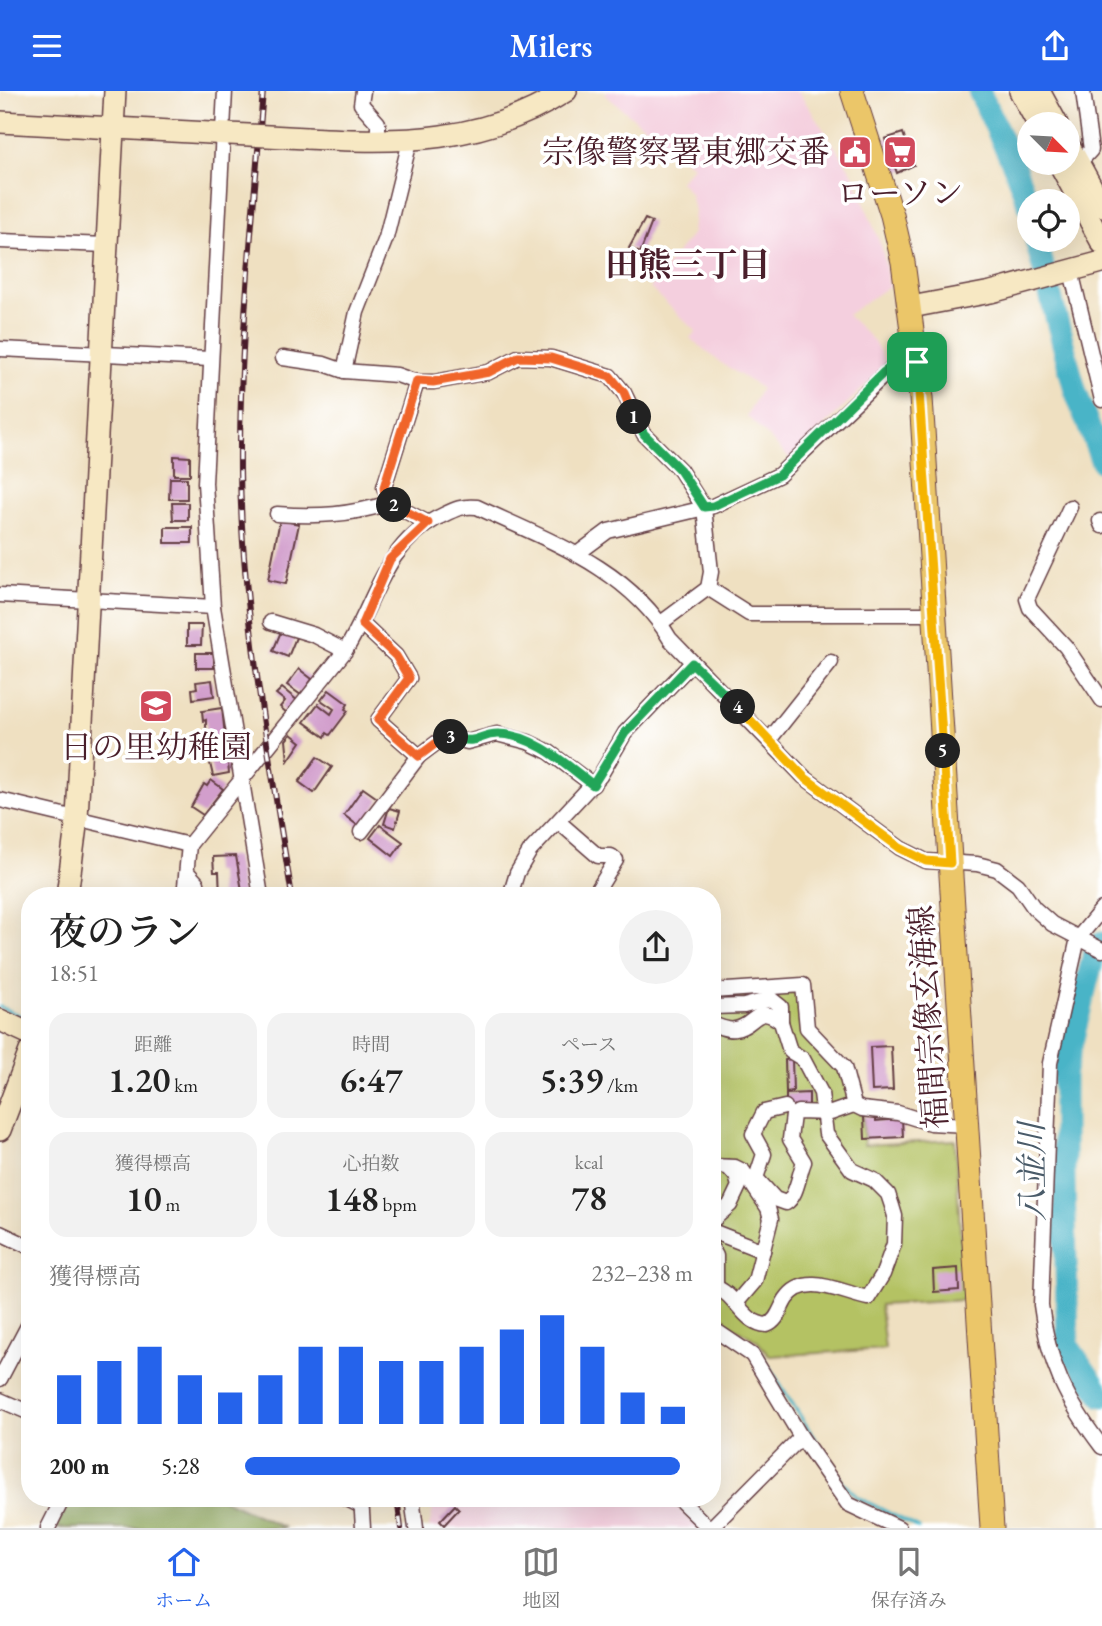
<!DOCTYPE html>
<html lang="ja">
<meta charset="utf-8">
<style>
:root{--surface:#fff;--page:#f2f2f2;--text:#222;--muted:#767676;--line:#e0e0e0;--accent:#2563eb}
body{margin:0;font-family:"EB Garamond","Noto Serif JP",serif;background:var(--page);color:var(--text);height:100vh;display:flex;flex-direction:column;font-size:26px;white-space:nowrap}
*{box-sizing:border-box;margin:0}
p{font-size:23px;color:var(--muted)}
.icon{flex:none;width:38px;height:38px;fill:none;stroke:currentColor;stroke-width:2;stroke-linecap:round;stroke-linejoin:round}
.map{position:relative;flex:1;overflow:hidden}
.panel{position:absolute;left:21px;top:796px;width:700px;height:620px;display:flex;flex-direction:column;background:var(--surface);border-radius:28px;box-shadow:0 7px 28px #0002}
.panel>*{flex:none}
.needle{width:46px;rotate:114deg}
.buttons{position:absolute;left:1017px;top:21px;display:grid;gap:14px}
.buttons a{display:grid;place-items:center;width:63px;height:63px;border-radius:50%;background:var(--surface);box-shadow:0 7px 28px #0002;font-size:35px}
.pin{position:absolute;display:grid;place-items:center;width:60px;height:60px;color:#fff;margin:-30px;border-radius:14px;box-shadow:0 4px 10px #0006}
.km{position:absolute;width:35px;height:35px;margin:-18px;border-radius:50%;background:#222;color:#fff;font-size:19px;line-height:35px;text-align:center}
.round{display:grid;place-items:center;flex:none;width:74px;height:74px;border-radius:37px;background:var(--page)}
.head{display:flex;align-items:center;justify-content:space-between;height:119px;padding:0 28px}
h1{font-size:38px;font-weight:600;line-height:52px}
.figures{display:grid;grid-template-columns:repeat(3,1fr);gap:10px;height:119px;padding:7px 28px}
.figures div{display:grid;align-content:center;border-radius:18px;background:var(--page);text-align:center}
.figures b{font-size:35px;font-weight:600}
.figures small{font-size:19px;font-weight:400}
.figures p{font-size:19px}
.chart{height:196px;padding:14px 28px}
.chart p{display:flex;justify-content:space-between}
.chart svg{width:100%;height:126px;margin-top:7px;stroke:var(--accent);stroke-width:6}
ul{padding:0 28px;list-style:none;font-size:23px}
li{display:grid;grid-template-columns:112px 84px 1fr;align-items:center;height:52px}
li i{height:18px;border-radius:9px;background:var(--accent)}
header{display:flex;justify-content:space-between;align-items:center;height:91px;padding:0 28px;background:var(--accent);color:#fff;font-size:32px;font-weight:600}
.menu{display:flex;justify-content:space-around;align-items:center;height:98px;border-top:2px solid var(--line);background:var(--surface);font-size:19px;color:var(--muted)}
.menu a{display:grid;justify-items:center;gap:4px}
.menu .on{color:var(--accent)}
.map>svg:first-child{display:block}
.built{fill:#f4cfde}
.green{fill:#b4c264;stroke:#7f7048;stroke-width:2}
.forest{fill:#8fa85a;stroke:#6c6442;stroke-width:2}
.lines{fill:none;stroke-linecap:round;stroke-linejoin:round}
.stream{stroke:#49b4c7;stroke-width:3.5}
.river{stroke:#49b4c7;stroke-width:23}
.building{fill:#d29ecc}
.street-casing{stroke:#633c42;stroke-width:17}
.secondary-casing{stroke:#633c42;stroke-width:24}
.primary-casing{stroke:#633c42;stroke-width:25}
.street{stroke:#fff;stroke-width:14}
.secondary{stroke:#f7e8c3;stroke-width:21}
.primary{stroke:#ebc669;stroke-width:23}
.rail-casing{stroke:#4a1f2b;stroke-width:6}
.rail{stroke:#fff;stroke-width:3.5;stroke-dasharray:10;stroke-linecap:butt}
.secondary-bridge-casing{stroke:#633c42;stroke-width:24;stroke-linecap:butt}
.secondary-bridge{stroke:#f7e8c3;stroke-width:21}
.split-1-casing{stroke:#fff;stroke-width:14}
.split-2-casing{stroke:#fff;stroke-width:14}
.split-3-casing{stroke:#fff;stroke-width:14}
.split-4-casing{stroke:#fff;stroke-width:14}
.split-5-casing{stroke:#fff;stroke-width:14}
.split-6-casing{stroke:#fff;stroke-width:14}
.split-1{stroke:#22a559;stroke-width:9}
.split-2{stroke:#f0652b;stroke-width:9}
.split-3{stroke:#f0652b;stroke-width:9}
.split-4{stroke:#22a559;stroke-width:9}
.split-5{stroke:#f5b400;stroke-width:9}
.split-6{stroke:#f5b400;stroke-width:9}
.labels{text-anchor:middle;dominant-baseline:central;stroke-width:7;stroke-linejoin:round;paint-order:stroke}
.poi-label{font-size:32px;fill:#4a1f2b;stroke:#fff}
.street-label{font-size:32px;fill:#4a1f2b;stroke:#fff}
.neighbourhood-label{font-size:33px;font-weight:bold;fill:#4a1f2b;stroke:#fff}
.water-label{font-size:33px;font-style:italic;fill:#4a5b69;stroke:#fff}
</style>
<header><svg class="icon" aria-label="menu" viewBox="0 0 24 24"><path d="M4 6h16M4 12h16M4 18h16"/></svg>Milers<svg class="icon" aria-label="share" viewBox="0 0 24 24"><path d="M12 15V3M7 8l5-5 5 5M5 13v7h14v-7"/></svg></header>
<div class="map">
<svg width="1102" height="1437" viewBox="0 0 1102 1437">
<rect width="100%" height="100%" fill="#fff"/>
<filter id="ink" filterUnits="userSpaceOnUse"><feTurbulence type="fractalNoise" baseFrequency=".0143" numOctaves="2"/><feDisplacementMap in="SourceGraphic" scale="14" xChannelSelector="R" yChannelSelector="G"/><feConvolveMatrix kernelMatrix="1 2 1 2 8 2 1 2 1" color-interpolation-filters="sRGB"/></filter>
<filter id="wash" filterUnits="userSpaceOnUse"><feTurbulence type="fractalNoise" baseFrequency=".00686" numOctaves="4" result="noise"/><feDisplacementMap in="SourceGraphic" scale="28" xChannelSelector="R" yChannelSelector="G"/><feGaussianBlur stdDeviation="1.57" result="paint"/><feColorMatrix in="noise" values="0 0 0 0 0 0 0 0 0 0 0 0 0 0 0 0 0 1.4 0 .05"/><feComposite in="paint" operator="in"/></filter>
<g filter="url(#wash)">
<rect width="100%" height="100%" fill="#efe0c1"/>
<g class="built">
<path d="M608,0H798L852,81L882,157L889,195L847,224L874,250L887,274L790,368L747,325L761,297L721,272L690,247L696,240L650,197L692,143L694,120L690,102L680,90L693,75L604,3Z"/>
<path d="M435,1407L485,1410L488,1407H668L699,1437H429Z"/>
</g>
<path class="green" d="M799,898L802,936L835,969L863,1021L864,1054L955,1049L964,1209L880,1214L885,1258L770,1265L757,1250L712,1223V905Z"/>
<path class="forest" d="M71,1407H220L285,1437H56Z"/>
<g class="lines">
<g class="stream">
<path d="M0,916L30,929"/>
<path d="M712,1228L757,1257L842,1391L857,1406L919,1437"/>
</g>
<g class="river">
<path d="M979,0L1014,75L1029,115"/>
<path d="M1036,149L1075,299L1102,371"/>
<path d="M1102,852L1094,863L1064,983V1090L1068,1255L1102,1305"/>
</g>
</g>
<g id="blocks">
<g class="building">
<path d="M903,42L914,74L897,82L885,48Z"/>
<path d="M645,128L652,131L640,162L629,157Z"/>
<path d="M174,365L190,366V384H174Z"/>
<path d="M170,387H187V408H169Z"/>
<path d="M172,412H188V429H173Z"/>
<path d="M280,429L299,433L286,493L268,489Z"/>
<rect x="165" y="436" width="27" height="16"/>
<path d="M187,534H202L201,554H187Z"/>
<path d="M282,538L297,544L288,566L273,560Z"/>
<rect x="196" y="562" width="18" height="15"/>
<path d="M299,578L312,588L301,604L287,594Z"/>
<path d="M212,589L214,605L193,608L192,598L197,597L196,591Z"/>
<path d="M282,597L298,610L288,623L280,616L285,610L276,603Z"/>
<path d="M329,599L348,613L345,618L348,620L330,644L327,642L325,646L304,631L318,613L331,623L334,618L321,609Z"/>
<path d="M222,617L229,682L213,685L206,655V629L203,630L202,620Z"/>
<path d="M291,643L301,651L288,670L286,649Z"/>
<path d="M317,666L332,676L314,702L299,691Z"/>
<path d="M211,689L223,698L203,724L191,716L204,693L207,695Z"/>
<path d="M363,697L380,709L361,737L344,724Z"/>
<path d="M389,717L400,720L395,737L384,733Z"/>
<path d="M380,734L403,751L393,765L370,747Z"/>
<path d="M236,765L243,805H220L219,781H214L213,766Z"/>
<path d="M891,955L893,999L872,1000L870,956Z"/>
<path d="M792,968L793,1000L786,1001L785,969Z"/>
<path d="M809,1002V1018L786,1019V1003Z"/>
<path d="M876,1025V1030L902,1028L903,1046L865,1048L864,1026Z"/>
<path d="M958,1177L959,1199L934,1201L933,1179Z"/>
<path d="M455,1414L459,1418L444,1434L440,1430Z"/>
</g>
</g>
</g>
<g filter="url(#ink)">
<use href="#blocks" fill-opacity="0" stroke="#633c42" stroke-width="2"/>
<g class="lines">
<g class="street-casing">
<g id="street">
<path d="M225,0L205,392L213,516L261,805"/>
<path d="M363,0L361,13L378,32V51"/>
<path d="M1078,73L1091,59L1083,0"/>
<path d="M0,150L107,154"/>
<path d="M1071,180L1102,309"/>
<path d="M0,258L210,268"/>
<path d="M283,267L324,273L344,280L397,284L417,291H434L489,281L518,266L551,267L610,285L624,302L644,343L680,379L704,417L711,481L708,497L661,532"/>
<path d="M344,280L357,221L386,147L410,50"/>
<path d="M417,291L384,396L390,412L428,432"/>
<path d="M1070,416L1027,508L1030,517L1066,556L1102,609"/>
<path d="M277,423C320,426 349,424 390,412"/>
<path d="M1100,430L1102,435"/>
<path d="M577,463L608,440L713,415L779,384L896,273L917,271"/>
<path d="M708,497L749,523H935"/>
<path d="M0,504L213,516"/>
<path d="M271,531L314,544L345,560"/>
<path d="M362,533L396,565L409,587L378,629L419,665"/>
<path d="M770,648L831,571"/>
<path d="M0,709L189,754"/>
<path d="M560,732L598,765H611L616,769L594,805"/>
<path d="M361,741L419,665L447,644L467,651L497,643L528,651L549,661L593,694"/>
<path d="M187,781L197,792L199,805"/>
<path d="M184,805L189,754L345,560C375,513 383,456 437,427C452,420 460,414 477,416C547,449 629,477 670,548L804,686L900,757L926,770L977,773L997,778L1018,794L1034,817L1052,833L1102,859"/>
<path d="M510,805L517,782L530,760L600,685L625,642L692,572"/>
<path d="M1102,818L1078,847L1050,972L1041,1214C1048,1272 1066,1309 1102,1356"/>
<path d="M712,900L803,894L807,937L844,976L854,1014L862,1018L898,1022L930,1032L966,1034"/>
<path d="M712,916L744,915L771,908L781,916V931"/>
<path d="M712,933C719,935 727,940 735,938C755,936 756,911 781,931L790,960L803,968L821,1002L826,1043L852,1079L874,1089L888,1103L892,1115L895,1125L894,1153L883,1183L868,1207C844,1203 805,1179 786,1208C780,1217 778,1230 767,1234C741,1232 737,1202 712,1195"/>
<path d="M785,1016L764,1021L753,1043L764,1063L756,1087L775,1108L786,1112C797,1106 799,1082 804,1071L790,1048L793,1024L798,1021L831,1022L854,1014"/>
<path d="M712,1075L735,1076L743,1080L768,1117L771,1128L755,1190L737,1211"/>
<path d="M712,1130L730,1114L739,1095L736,1085L728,1076"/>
<path d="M712,1140L763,1160"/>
<path d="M0,1142L30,1156"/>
<path d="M712,1158L716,1165V1195"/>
<path d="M712,1237L752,1264L801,1346L848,1413L899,1437"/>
<path d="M0,1288L30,1231"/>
<path d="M0,1309L30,1322"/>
<path d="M345,1407L361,1415"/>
<path d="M361,1407L363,1437"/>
<path d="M412,1407L416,1437"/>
<path d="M678,1407L709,1437"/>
<path d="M48,1437L63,1407"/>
<path d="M711,1437L801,1346"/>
</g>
</g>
<g class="secondary-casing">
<g id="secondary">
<path d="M1020,0L1038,33"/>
<path d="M1039,0L1057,33"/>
<path d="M0,31L229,43"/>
<path d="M306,47C399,52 484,53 566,0"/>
<path d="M1068,53L1102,115"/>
<path d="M1059,72L1102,152"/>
<path d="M911,216L991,201L1102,171"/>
<path d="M67,805L77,727L115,0"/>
<path d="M0,929L30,943"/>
<path d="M0,1039L30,960"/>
</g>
</g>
<g class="primary-casing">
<path id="primary" d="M852,0L892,124L903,171L921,307L992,1437"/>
</g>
<use href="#street" class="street"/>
<use href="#secondary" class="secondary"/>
<use href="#primary" class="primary"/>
<g class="rail-casing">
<g id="rail">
<path d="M263,0C253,126 239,253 240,380C242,523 269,664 292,805"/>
<path d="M397,1407L401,1437"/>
</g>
</g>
<use href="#rail" class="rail"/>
<g class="secondary-bridge-casing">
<path id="secondary-bridge" d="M229,43L306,47"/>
</g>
<use href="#secondary-bridge" class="secondary-bridge"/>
</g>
</g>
<g class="lines" filter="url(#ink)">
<g class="split-1-casing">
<path id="split-1" d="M634,326L644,343L680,379L704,416L713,415L779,384L884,281L896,272L917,271"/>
</g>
<g class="split-2-casing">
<path id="split-2" d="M394,414L385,405L384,396L417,290L433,291L489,281L518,266L551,267L610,285L624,302L634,326"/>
</g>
<g class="split-3-casing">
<path id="split-3" d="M394,414L428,432L390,468L362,533L396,565L409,587L378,629L419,665L447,644L451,646"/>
</g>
<g class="split-4-casing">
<path id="split-4" d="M451,646C481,655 477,643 498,643C533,643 567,674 593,694L625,642L692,572L738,616"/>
</g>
<g class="split-5-casing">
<path id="split-5" d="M738,616L804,686L900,757L926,770L950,772L943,660"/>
</g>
<g class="split-6-casing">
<path id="split-6" d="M917,271L943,660"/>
</g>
<use href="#split-1" class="split-1"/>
<use href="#split-2" class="split-2"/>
<use href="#split-3" class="split-3"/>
<use href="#split-4" class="split-4"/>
<use href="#split-5" class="split-5"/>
<use href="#split-6" class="split-6"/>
</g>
<defs>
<g id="civic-square" transform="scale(1.75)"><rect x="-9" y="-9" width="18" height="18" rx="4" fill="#d1495b" stroke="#fff"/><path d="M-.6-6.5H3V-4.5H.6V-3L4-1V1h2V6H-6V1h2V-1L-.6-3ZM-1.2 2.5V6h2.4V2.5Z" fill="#fff"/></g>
<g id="supermarket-square" transform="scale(1.75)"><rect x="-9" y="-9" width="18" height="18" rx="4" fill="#d1495b" stroke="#fff"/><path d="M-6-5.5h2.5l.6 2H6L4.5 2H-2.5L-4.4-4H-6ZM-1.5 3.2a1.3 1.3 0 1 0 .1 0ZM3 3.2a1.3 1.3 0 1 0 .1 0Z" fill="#fff"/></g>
<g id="school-square" transform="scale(1.75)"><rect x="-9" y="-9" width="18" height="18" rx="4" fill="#d1495b" stroke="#fff"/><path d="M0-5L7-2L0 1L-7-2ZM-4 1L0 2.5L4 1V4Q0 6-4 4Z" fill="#fff"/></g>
</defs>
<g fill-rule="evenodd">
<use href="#civic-square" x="855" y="61"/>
<use href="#supermarket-square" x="900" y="61"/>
<use href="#school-square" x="156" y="615"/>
</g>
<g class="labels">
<g class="poi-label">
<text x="830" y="61" text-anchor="end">宗像警察署東郷交番</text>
<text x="900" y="102">ローソン</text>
<text x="156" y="656">日の里幼稚園</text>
</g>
<g class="street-label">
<text transform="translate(928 926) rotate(-94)">福間宗像玄海線</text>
</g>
<g class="neighbourhood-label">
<text x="688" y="173">田熊三丁目</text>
</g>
<g class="water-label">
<text transform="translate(1032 1081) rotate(-91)">八並川</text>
</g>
</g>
</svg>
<div class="buttons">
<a><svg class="needle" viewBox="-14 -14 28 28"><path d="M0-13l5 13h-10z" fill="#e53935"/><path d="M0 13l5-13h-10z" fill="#767676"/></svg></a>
<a><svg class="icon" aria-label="locate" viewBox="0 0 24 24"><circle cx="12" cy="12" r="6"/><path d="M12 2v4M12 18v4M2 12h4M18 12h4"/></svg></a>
</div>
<div class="pin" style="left:917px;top:271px;background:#1e9e55"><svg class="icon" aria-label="arrive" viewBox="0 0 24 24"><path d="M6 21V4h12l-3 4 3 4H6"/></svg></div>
<b class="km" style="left:634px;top:326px">1</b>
<b class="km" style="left:394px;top:414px">2</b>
<b class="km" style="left:451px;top:646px">3</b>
<b class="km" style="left:738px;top:616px">4</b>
<b class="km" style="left:943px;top:660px">5</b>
<section class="panel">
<div class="head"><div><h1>夜のラン</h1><p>18:51</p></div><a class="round"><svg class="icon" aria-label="share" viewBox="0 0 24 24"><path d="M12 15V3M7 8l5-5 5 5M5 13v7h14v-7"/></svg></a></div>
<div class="figures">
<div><p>距離</p><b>1.20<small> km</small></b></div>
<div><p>時間</p><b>6:47</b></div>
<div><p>ペース</p><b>5:39<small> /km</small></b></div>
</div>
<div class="figures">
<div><p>獲得標高</p><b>10<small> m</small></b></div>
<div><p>心拍数</p><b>148<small> bpm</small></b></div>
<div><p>kcal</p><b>78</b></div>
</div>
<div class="chart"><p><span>獲得標高</span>232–238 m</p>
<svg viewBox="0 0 160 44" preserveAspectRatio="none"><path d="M5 44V27M15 44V22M25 44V17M35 44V27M45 44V33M55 44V27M65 44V17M75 44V17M85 44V22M95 44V22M105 44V17M115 44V11M125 44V6M135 44V17M145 44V33M155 44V38"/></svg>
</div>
<ul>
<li><b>200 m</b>5:28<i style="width:97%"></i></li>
</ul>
</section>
</div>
<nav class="menu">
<a class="on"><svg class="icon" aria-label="home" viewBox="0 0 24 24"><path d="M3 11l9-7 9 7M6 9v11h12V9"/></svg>ホーム</a>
<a><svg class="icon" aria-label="map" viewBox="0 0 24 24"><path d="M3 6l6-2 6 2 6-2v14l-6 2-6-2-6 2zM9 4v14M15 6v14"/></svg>地図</a>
<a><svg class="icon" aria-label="saved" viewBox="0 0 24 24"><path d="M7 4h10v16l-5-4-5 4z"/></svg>保存済み</a>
</nav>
